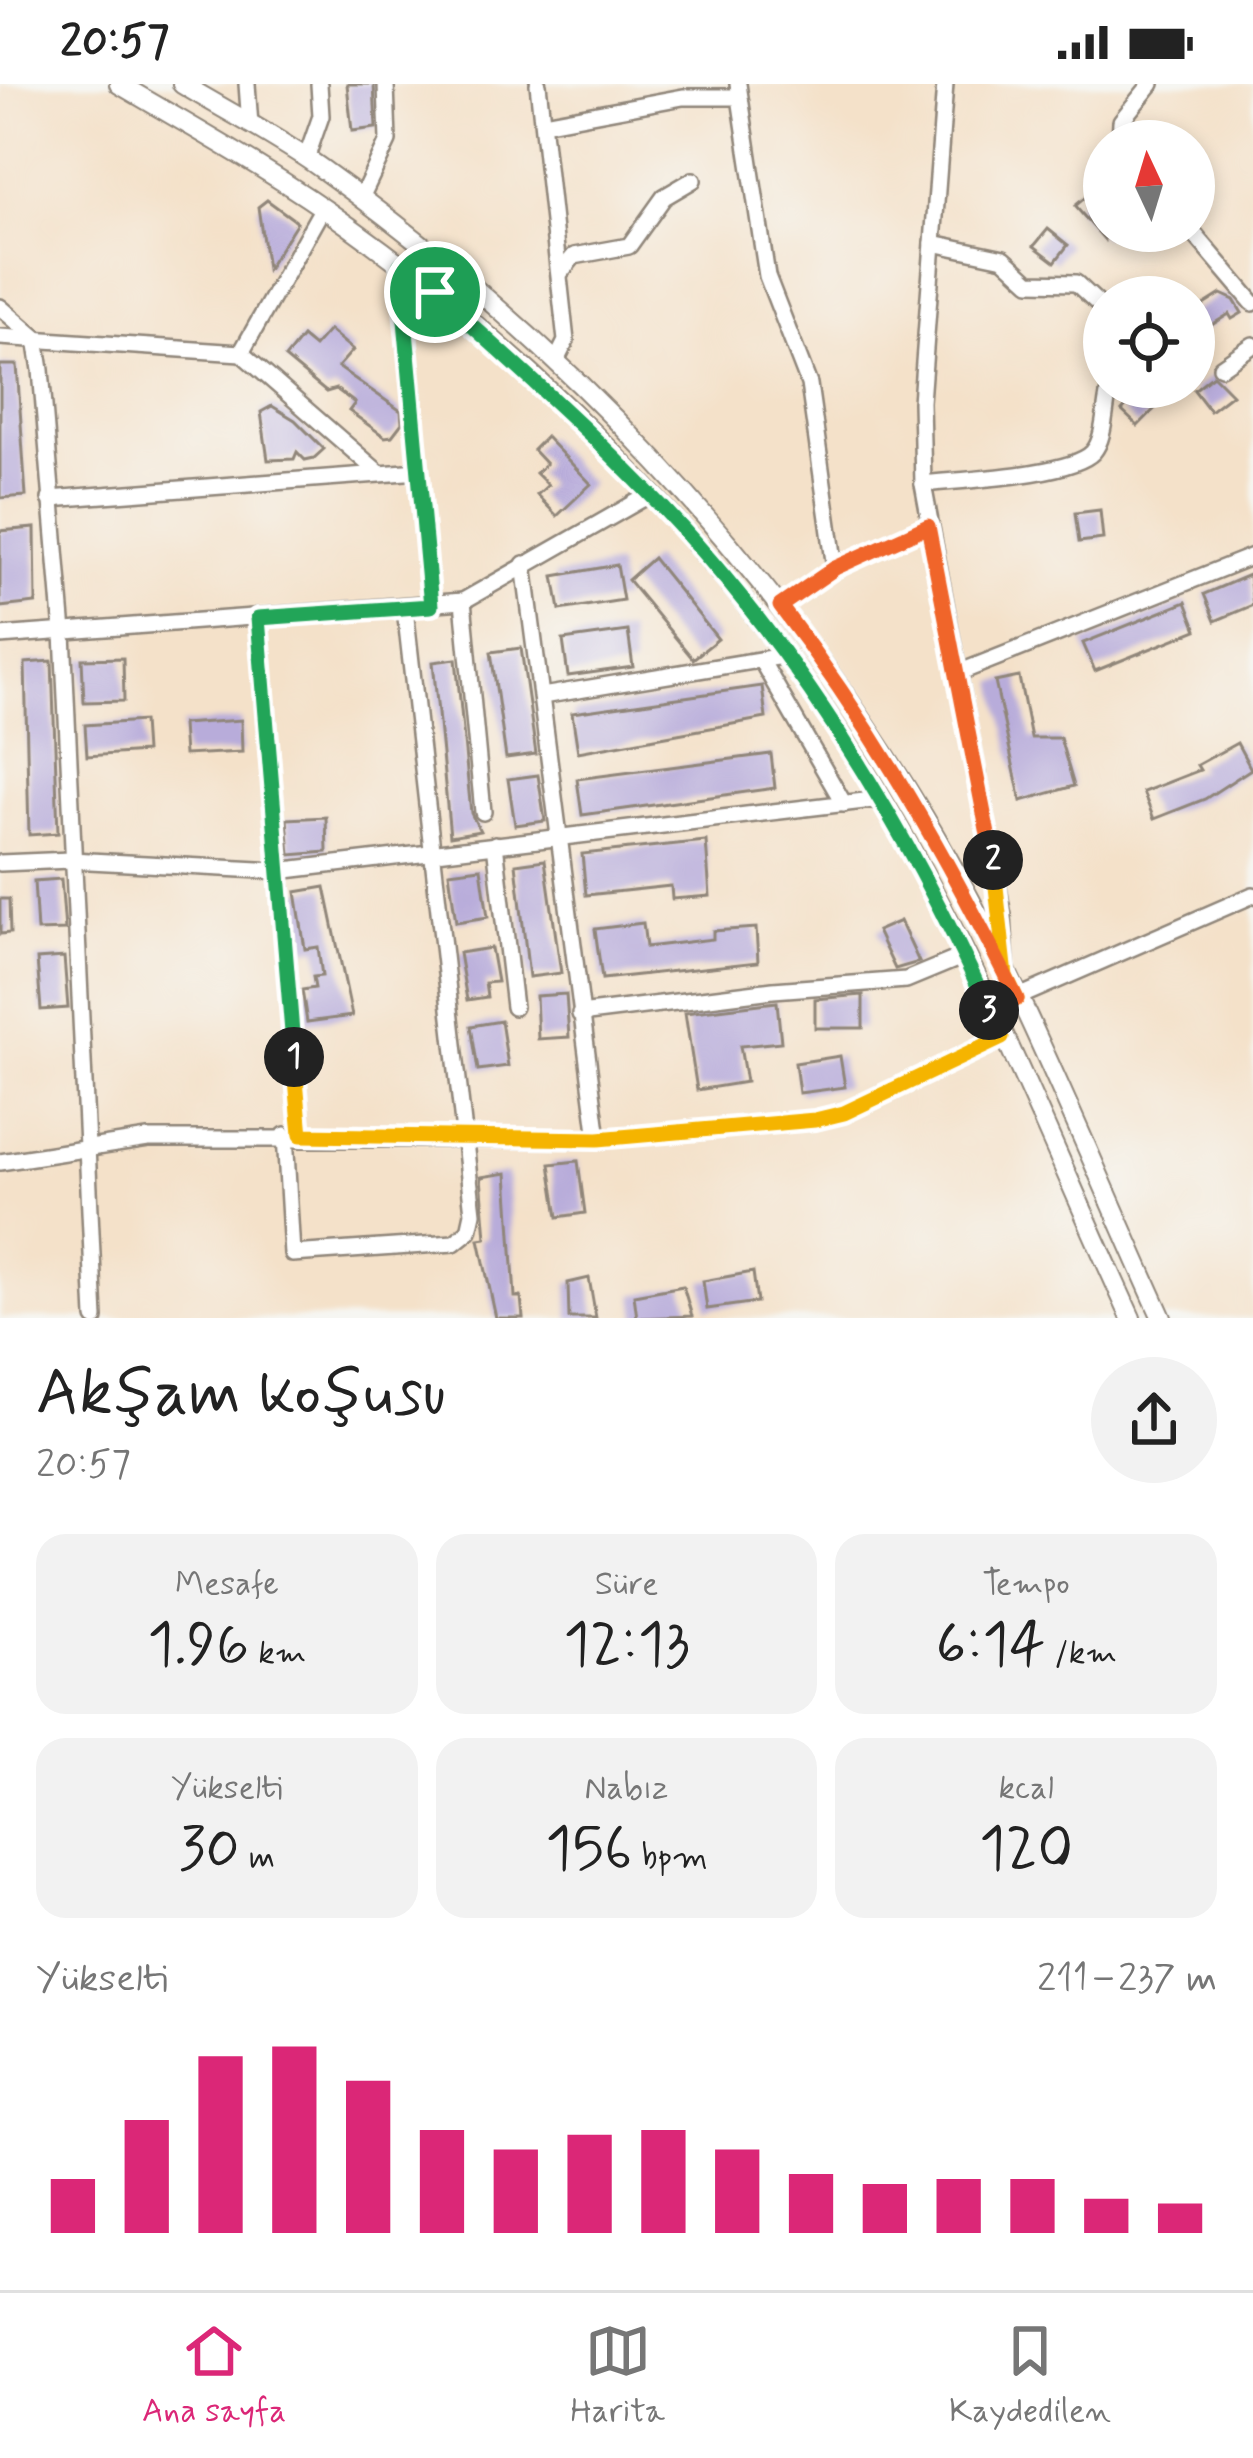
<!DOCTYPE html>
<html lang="tr">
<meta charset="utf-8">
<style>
:root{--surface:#fff;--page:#f2f2f2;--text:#222;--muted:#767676;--line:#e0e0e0;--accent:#db2777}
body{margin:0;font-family:Mynerve,sans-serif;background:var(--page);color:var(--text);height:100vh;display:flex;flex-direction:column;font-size:45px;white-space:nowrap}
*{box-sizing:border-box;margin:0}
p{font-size:39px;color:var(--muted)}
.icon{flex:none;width:66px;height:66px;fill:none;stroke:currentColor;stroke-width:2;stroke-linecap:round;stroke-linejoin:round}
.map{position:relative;height:1234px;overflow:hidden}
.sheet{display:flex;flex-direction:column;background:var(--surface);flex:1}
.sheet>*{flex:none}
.needle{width:78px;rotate:356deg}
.tools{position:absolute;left:1083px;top:36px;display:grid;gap:24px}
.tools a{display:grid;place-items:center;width:132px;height:132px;border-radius:50%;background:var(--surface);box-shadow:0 6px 18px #0003;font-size:60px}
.pin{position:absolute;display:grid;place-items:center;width:102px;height:102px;color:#fff;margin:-51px;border:6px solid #fff;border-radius:50%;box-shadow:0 3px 12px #0007}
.km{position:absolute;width:60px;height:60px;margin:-30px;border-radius:50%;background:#222;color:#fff;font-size:33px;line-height:60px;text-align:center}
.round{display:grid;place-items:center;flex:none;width:126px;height:126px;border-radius:63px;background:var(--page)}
.overview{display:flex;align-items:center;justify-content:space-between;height:204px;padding:0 36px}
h1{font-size:66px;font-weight:600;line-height:90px}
.stats{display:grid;grid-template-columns:repeat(3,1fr);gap:18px;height:204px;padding:12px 36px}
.stats div{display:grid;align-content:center;border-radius:30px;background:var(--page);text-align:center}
.stats b{font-size:60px;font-weight:600}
.stats small{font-size:33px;font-weight:400}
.stats p{font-size:33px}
.chart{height:336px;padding:24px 36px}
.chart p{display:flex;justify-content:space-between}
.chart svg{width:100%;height:216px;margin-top:12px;stroke:var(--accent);stroke-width:6}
.status{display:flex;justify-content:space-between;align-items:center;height:84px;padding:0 60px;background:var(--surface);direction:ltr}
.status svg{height:33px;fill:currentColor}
.tabs{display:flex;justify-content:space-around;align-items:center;height:168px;border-top:3px solid var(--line);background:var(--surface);font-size:33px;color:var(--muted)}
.tabs a{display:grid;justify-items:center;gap:6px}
.tabs .active{color:var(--accent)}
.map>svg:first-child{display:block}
.building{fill:#b8acda}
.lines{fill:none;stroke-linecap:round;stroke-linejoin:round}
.minor-casing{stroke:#90867a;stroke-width:20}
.major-casing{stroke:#90867a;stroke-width:22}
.minor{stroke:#fff;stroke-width:15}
.major{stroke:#fff;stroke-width:18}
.split-1-casing{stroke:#fff;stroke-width:24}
.split-2-casing{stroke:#fff;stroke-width:24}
.split-3-casing{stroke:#fff;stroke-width:24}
.split-4-casing{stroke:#fff;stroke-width:24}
.split-1{stroke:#22a559;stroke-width:15}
.split-2{stroke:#f5b400;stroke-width:15}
.split-3{stroke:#f0652b;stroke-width:15}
.split-4{stroke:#22a559;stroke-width:15}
</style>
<div class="status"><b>20:57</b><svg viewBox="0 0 49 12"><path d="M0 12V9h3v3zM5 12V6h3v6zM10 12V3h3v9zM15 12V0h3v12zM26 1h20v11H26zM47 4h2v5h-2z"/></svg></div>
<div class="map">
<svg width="1253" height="1234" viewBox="0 0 1253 1234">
<rect width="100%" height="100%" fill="#f6f6f2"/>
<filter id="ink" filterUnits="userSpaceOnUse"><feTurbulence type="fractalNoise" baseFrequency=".00833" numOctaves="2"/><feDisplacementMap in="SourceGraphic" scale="24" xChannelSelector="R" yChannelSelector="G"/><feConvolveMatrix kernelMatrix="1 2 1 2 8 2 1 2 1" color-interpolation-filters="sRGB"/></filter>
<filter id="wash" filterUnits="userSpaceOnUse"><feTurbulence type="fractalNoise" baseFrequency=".004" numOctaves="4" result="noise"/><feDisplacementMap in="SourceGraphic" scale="48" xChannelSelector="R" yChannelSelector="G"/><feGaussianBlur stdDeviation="2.7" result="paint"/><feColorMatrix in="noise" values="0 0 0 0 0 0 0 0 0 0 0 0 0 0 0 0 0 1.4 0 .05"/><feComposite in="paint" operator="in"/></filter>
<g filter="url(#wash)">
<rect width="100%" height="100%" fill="#f4e1c9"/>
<g id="blocks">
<g class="building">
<path d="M347,0H374L376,44L352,47Z"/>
<path d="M1093,107L1104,120V155L1075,122Z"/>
<path d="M267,116L297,138L267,185L258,123Z"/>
<path d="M1048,145L1068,161L1055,178L1034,162Z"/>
<path d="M1221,210L1234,216L1242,229L1232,235L1229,230L1194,252V227Z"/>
<path d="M329,246L353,266L338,283L401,327L402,339L392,352L385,353L349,327L355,319L336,305L326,308L285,274L302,253L314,263Z"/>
<path d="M0,281H17L26,412L0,414Z"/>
<path d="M1213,291L1232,310L1210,327L1194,306Z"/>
<path d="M1144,303H1161L1169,310L1138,342L1122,327Z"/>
<path d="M272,322L295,336L324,365L314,374L305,376L297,368L294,375L268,376L261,328Z"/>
<path d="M546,353L591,400L557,432L537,411L548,401L536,389L546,380L533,366Z"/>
<path d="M1100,426L1103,455L1079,458L1075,429Z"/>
<path d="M35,444L36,519L0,523V447Z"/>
<path d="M653,474L718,555L693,575L628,496Z"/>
<path d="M617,481L623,516L560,526L554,492Z"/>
<path d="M1249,491L1253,521L1215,537L1204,510Z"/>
<path d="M1186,518L1197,546L1095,587L1083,559Z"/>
<path d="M628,547L633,583L568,592L563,556Z"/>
<path d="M521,564L536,670L506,674L491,568Z"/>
<path d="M123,574L124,617L84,618L82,575Z"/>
<path d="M456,575L471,729L480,747L450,752L433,578Z"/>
<path d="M52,577L58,749L29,751L25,579Z"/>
<path d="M1019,593L1031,654H1060L1074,702L1021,717L995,598Z"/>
<path d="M762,602L766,634L578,668L572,629Z"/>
<path d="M241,636L242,668L184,671L182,640Z"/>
<path d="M143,637L145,668L87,672L85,641Z"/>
<path d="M1237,659L1251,685L1205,715L1154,735L1143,708L1200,686L1197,681Z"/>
<path d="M771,670L775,704L582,731L577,695Z"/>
<path d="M538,691L545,737L515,741L508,695Z"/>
<path d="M326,733L327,768L290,771L287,735Z"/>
<path d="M706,757L710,812L672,815L671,802L586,811L582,770Z"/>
<path d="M545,776L561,889L529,893L516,780Z"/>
<path d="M481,784L488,833L456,838L449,788Z"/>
<path d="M61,795L65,846L37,847L34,797Z"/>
<path d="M325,803L352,932L307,938L302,906L315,904L313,893L322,892L318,863L305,865L296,808Z"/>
<path d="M0,815H9L10,849L0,850Z"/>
<path d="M900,837L919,878L895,885L877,847Z"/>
<path d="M643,839L646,863L713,855V847L756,844L758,878L602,895L595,845Z"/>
<path d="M491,864L497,898L485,899L487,913L467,916L459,869Z"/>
<path d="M64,873L68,924L41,926L37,875Z"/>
<path d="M566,910L569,953L538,955L536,912Z"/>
<path d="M863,911V944H815V915Z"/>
<path d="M777,918L781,958L740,962L746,998L697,1006L685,929Z"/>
<path d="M501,937L508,982L478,986L471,942Z"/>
<path d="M840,972L845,1003L799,1009L795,979Z"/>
<path d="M578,1077L585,1129L558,1133L550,1080Z"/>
<path d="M507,1089L515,1213H521L523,1234H496L479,1155L486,1154L481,1093Z"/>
<path d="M753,1188L757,1218L707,1225L703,1197Z"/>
<path d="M589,1194L596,1234H569L568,1199Z"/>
<path d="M683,1202L692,1232L637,1234L634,1211Z"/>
</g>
</g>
</g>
<g filter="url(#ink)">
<use href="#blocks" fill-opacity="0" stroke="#90867a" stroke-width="3"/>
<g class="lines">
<g class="minor-casing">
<g id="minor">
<path d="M247,0L250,41"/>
<path d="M538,0L566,257L556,277"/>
<path d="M738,0L767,192L809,300L835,484"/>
<path d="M945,0L921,318L923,400L1003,831L1006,882"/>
<path d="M543,39L683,13H739"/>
<path d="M1120,57L1121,37L1151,0"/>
<path d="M306,75L321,32L319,0"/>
<path d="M361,114L388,57L386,0"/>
<path d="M1192,147L1253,219"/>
<path d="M933,159L1004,174L1030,198L1076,199L1104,225"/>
<path d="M400,181L431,522"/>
<path d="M560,189L574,172L629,162L664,113L693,96"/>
<path d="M0,223L36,254L41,286L63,549L95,1234"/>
<path d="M0,253L241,269L379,389"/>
<path d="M241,269L322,125"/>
<path d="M1221,283L1253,261"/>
<path d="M923,400C957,396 1071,392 1093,368C1106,353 1104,321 1110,303"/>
<path d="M50,415L419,387"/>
<path d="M524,480L598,1055"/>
<path d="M463,517L483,728"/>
<path d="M780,522L835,484L928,442"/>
<path d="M258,534L301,1051"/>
<path d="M0,552L463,517L649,411"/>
<path d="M761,576L844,720"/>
<path d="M958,589L1253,472"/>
<path d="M542,612L783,572"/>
<path d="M495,760L514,923"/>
<path d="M0,779L71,776L278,787L881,715"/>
<path d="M989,926L1253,811"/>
<path d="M580,930L773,906L906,896L964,872"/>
<path d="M285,1051L292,1170L454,1159L469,1147L473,1129L405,525"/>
<path d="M0,1078L148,1055H598L815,1036L843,1029L1002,954"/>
</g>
</g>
<g class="major-casing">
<g id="major">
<path d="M119,0C197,46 277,90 350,143C565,297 760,505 893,734C986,893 1054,1067 1131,1234"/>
<path d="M182,0C228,28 278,53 322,85C564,258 771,478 924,733C1018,891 1086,1067 1162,1234"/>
</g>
</g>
<use href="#minor" class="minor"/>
<use href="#major" class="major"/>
</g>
</g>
<g class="lines" filter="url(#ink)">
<g class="split-1-casing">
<path id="split-1" d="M294,973L258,534L431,522L400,181L435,208"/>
</g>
<g class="split-2-casing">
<path id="split-2" d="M294,973L301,1051L598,1055L815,1036L844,1029L1002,954L989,926L1017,915L1006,892L993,776"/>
</g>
<g class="split-3-casing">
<path id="split-3" d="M989,926L1017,915C949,776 874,645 780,522L835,484L928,442L993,776"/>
</g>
<g class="split-4-casing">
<path id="split-4" d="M435,208C530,294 627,379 710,476C826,611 916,765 989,926"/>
</g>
<use href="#split-1" class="split-1"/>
<use href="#split-2" class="split-2"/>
<use href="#split-3" class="split-3"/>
<use href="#split-4" class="split-4"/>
</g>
</svg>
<div class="tools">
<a><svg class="needle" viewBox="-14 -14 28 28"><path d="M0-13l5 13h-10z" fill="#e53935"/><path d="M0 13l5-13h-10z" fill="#767676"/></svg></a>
<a><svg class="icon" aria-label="locate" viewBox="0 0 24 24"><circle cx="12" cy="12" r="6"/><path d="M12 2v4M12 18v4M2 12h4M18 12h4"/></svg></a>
</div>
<div class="pin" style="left:435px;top:208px;background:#1e9e55"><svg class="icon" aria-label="arrive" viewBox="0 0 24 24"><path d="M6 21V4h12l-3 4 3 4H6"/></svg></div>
<b class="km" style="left:294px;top:973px">1</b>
<b class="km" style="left:993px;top:776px">2</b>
<b class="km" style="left:989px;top:926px">3</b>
</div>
<section class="sheet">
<div class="overview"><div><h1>Akşam koşusu</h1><p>20:57</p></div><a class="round"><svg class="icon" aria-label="share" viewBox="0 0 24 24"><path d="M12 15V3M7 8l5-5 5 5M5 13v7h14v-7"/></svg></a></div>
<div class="stats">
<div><p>Mesafe</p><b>1.96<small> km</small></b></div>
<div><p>Süre</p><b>12:13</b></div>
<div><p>Tempo</p><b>6:14<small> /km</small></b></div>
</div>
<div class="stats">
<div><p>Yükselti</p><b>30<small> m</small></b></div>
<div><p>Nabız</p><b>156<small> bpm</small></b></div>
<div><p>kcal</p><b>120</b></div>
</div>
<div class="chart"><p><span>Yükselti</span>211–237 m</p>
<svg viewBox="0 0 160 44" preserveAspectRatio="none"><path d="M5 44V33M15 44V21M25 44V8M35 44V6M45 44V13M55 44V23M65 44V27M75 44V24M85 44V23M95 44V27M105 44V32M115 44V34M125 44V33M135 44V33M145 44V37M155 44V38"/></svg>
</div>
</section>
<nav class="tabs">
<a class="active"><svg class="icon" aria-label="home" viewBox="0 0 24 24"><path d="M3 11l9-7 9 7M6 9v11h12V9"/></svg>Ana sayfa</a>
<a><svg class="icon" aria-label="map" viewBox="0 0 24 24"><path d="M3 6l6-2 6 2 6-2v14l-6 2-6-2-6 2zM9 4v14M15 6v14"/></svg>Harita</a>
<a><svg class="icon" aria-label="saved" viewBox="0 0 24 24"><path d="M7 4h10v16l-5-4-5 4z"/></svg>Kaydedilen</a>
</nav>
